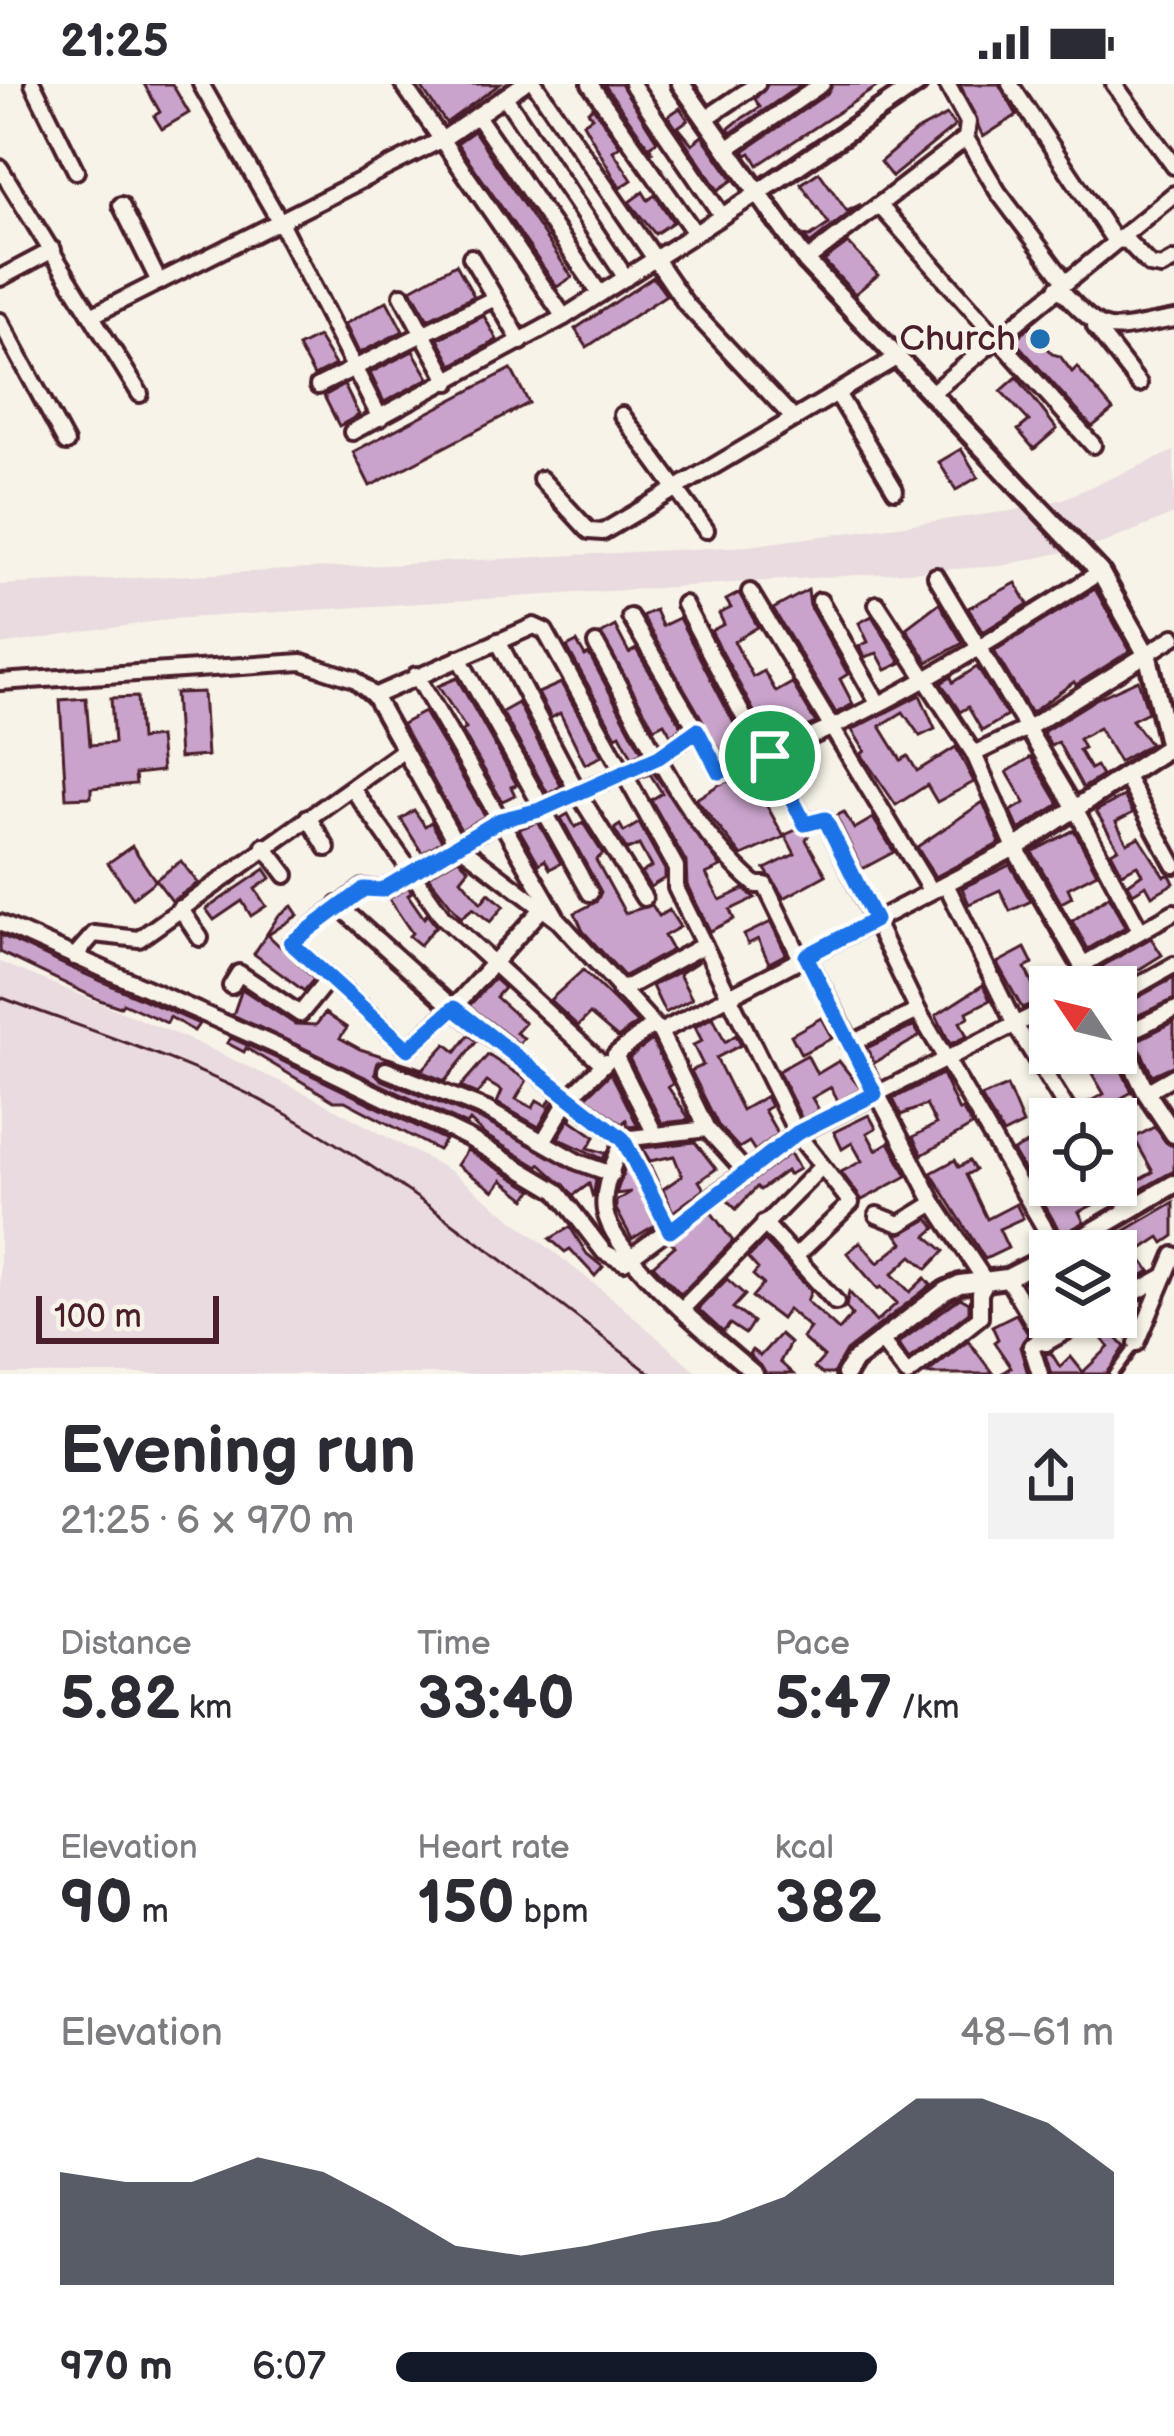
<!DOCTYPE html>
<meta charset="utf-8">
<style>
:root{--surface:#fff;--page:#f2f2f3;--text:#2b2b33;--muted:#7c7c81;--accent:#111827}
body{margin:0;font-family:"Balsamiq Sans",sans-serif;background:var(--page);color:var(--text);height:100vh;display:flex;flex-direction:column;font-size:45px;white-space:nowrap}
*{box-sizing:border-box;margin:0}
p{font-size:39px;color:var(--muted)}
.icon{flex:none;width:66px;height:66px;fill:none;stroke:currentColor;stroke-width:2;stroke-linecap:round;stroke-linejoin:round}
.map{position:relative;height:1290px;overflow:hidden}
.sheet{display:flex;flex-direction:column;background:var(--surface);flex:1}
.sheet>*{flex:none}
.needle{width:78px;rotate:305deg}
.buttons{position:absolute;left:1029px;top:882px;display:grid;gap:24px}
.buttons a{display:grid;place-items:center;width:108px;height:108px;border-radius:0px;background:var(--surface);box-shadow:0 3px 9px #0004;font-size:60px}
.scale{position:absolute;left:36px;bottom:30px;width:183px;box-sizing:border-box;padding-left:12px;border:6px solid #4a1f2b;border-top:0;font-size:33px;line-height:42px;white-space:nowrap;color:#4a1f2b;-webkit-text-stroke:9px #f7f3e8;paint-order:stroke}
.pin{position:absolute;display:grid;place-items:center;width:102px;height:102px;color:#fff;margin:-51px;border:6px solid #fff;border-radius:50%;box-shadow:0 3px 12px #0007}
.round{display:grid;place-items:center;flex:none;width:126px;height:126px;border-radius:0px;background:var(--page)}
.head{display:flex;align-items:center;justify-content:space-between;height:204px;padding:0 60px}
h1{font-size:66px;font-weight:700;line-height:90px}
.metrics{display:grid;grid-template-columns:repeat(3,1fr);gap:18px;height:204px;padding:12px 60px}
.metrics div{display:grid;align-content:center}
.metrics b{font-size:60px;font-weight:700}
.metrics small{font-size:33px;font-weight:400}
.metrics p{font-size:33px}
.chart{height:336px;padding:24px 60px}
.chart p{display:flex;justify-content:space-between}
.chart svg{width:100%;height:216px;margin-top:12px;fill:var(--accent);opacity:.7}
ul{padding:0 60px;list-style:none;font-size:39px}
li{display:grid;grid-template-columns:192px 144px 1fr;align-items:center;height:90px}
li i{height:30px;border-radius:15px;background:var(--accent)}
.status{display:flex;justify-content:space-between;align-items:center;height:84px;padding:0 60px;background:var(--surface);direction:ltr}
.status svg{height:33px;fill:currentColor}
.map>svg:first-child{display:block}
.built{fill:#e9dbdf}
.building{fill:#c9a3cb;stroke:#4a1f2b;stroke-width:3}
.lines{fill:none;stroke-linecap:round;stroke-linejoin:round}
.service-casing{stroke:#4a1f2b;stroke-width:15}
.minor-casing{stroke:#4a1f2b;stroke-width:22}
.tertiary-casing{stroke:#4a1f2b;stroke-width:26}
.service{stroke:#f7f3e8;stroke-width:6}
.minor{stroke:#f7f3e8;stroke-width:14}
.tertiary{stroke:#f7f3e8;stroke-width:16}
.rail{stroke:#4a1f2b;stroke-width:3}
.route-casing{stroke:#fff;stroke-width:24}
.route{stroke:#1a73e8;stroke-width:15}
.poi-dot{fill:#1f6fb2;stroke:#f7f3e8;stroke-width:4.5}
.labels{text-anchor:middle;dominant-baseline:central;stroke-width:9;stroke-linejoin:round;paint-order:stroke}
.poi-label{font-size:36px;fill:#4a1f2b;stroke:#f7f3e8;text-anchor:end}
</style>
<div class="status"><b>21:25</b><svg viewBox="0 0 49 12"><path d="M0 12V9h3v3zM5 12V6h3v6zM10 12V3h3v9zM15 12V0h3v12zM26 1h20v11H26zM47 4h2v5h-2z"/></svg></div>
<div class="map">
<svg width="1174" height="1290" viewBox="0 0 1174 1290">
<rect width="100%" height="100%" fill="#f7f3e8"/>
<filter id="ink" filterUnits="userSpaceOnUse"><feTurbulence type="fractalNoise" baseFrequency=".00833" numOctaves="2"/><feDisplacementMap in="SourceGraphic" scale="24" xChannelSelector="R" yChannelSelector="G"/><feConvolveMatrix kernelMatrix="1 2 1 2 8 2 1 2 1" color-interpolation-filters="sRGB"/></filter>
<g filter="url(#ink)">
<g class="built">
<path d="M1174,367V430L1104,459L1001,482L171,535L0,561V501L748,462L1011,427L1063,415Z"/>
<path d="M0,878L195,958L309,1011L452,1088L611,1213L699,1290H0Z"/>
</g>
<g class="building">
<path d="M144,0H172L189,29L162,45L154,32L160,28Z"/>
<path d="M419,0H500L446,39Z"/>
<path d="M604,0H621L657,57L649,62L653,69Z"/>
<path d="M768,0H802L731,49L728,45L738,37L760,23L755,15Z"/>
<path d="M833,0H881L758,81L751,69L747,71L744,67L828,9Z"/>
<path d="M960,0H999L1017,31L983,53Z"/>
<path d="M593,23L620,62L613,67L632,96L620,104L583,39L592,33L588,27Z"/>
<path d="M680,24L688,36L678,43L692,60L702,52L733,96L718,106L668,32Z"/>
<path d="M947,31L955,42L892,93L880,78L915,48Z"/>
<path d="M474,47L572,193L557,203L457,59Z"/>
<path d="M819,88L847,127L861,120L810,160L804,152L810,153L829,140L801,100Z"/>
<path d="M643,108L648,116L655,111L673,138L655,150L629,118Z"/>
<path d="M848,159L878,191L855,210L824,177Z"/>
<path d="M456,180L474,212L428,235L411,205Z"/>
<path d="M653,193L666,211L587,263L575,245Z"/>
<path d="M387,217L403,247L359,269L345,240Z"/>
<path d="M484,232L497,256L452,281L438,255Z"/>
<path d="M1032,241L1043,249V260L1052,270L1060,272L1072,288L1077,283L1113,326L1092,343L1014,256Z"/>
<path d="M318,253L335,281L314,292L298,263Z"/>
<path d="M413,267L429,294L384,318L370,289Z"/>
<path d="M511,285L529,319L370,402L353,368Z"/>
<path d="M1017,293L1057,345L1034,365L1018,346L1029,337L1001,307Z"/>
<path d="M344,301L359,331L339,342L324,312Z"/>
<path d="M961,365L978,393L956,406L939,378Z"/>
<path d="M1016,499L1028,520L983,548L968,524Z"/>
<path d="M1095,505L1130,567L1076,601L1074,598L1031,629L994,567Z"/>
<path d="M808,506L810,523L848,590L840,595L853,620L836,629L773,525Z"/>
<path d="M739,509L758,543L734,557L753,593L764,587L776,608L792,599L816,639L770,658L711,547L724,540L719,530L731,524L726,516Z"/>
<path d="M939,519L963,559L928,578L906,544Z"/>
<path d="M655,526L662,542L679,534L748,666L738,669L735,661L721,668L642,532Z"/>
<path d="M872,532L901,579L886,586L877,569L865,573L859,562L868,558L859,539Z"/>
<path d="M615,542L629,569L636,565L682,643L671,651L664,639L654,644L601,550Z"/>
<path d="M577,558L585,572L589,570L642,668L632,673L620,650L616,652L567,563Z"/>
<path d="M977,583L1007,632L982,647L968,623L960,628L941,599L951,593L953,598Z"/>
<path d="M457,594L517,701L511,703L515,711L502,717L462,647L466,645L438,602Z"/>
<path d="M1138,596L1148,628L1132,636L1150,660L1119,678L1099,644L1079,655L1084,664L1079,666L1090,685L1096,682L1102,692L1083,704L1058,658L1051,662L1043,648L1096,615Z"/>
<path d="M561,599L602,672L585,680L560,629L551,634L538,609Z"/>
<path d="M203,608L207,672L179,674L175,609Z"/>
<path d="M920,611L935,645L920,652L903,628L880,642L901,676L908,672L917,687L956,663L974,698L937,718L927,701L896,721L861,670L865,667L852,646Z"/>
<path d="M137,613L140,655L159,653L162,687L135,690L136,700L91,704V713L66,714L60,616L86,614L90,661L114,659L111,614Z"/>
<path d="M518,619L561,702L548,710L502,628Z"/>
<path d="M424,628L485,732L461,746L402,640Z"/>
<path d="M1031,673L1059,720L1019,746L1011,727L1025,719L1007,688Z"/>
<path d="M764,684L773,702L760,709L784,753L742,772L696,715L720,700Z"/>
<path d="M653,688L721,783L706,790L720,816L744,805L755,814L730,826L734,835L710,847L687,801L686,778L651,716L662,709L650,690L639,694Z"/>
<path d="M1124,712L1133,729L1116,738L1127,759L1139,753L1164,792L1170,791L1174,799L1152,812L1146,801L1133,809L1128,800L1142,790L1137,781L1122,789L1111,768L1118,764L1096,727Z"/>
<path d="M983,718L1000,759L935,793L917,763Z"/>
<path d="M414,726L425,742L431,738L442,757L422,769L401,735Z"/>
<path d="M844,728L854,745L873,734L894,768L862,785L836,732Z"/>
<path d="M568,730L575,743L583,739L603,770L596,776L625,829L652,821L659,832L669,826L680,843L664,852L672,866L624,892L583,847L575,829L596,818L601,808L561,734Z"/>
<path d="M538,738L561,779L550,785L545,776L539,780L519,745Z"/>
<path d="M639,739L665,786V794L650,803L641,789L651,783L639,761L627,766L614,745L620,741L624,748Z"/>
<path d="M796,746L809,750L806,756L826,791L784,814L765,785L795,770L785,751Z"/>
<path d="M1074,746L1097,789L1068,804L1072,813L1061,819L1032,768Z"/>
<path d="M132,762L155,796L181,777L198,799L172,817L156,796L133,814L108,779Z"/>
<path d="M458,774L469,785L461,795L481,819L489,809L504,822L490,838L473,824L461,834L428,792Z"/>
<path d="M1010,781L1031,817L1010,827L1000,806L969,820L962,804Z"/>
<path d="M265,785L271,794L255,805L266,822L251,832L242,817L214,836L206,825Z"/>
<path d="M408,803L412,808L408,811L424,834L427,830L436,842L420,861L409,852L412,849L389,815Z"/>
<path d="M1109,812L1125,843L1088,865L1072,837Z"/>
<path d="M292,822L298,831L268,851L314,895L304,907L254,870L279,831Z"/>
<path d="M771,838L786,870L769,879L758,855L748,860L744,851Z"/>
<path d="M0,851L71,884L199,940L194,947L170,933L167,939L123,919L120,923L100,916L0,868Z"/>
<path d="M1151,854L1162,871L1130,891L1126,885L1106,897L1099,884Z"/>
<path d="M1025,864L1033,880L1025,884L1034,903L1071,887L1080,903H1050V912L1022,924L997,879Z"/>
<path d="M699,877L679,890L692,915L665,929L652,902Z"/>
<path d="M583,886L637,939L618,954L590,930L578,942L550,916Z"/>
<path d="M1174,894V915L1125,937L1118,933L1116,925Z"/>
<path d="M494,895L504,904L496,913L525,939L516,949L524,954L519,960L469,922Z"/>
<path d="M983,901L990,916L967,928L969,933L960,938L967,952L950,960L936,931Z"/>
<path d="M242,905L295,940L316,941L325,929L347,944L340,954L360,965L423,985L446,960L456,968L469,951L477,957L445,997L389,975L378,978L375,989L382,996L482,1036L596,1096L593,1114L589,1100L574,1111L540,1080L538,1083L485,1051L470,1037L467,1041L233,931Z"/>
<path d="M713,933L725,958L736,951L741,961L716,974L742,1026L766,1012L771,1022L764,1026L778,1050L755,1067L749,1058L739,1064L718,1041L691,987L703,981L693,961L702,957L695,943Z"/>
<path d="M821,934L832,954L801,970L791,951Z"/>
<path d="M1174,938V981L1152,991L1136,957Z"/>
<path d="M914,942L920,952L874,979L867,964Z"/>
<path d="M231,954L278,975L445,1056L438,1066L345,1017H334L246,964L244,968L227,959Z"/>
<path d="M652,956L673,1000L668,1003L690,1036L662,1039L629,974Z"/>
<path d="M488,971L527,996L516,1015L533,1024L537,1016L547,1022L551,1014L554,1016L539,1043L497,1019L502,1007L487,998L477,1010L460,1003Z"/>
<path d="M807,971L817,990L839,977L861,1005L838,1017L831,1003L812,1014L819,1026L802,1035L778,987Z"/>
<path d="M1115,972L1132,1008L1102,1025L1107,1035H1087L1081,1022L1104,1010L1090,986Z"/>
<path d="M611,989L638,1042L628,1043L626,1036L622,1040L586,1013Z"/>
<path d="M942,990L959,1027L962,1025L972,1042L922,1071L913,1053L936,1040L926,1021L901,1031L893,1015Z"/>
<path d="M1007,1002L1023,1040L1003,1050L981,1013Z"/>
<path d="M572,1031L571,1036L595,1053L588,1064L606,1069L603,1075L558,1054Z"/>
<path d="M869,1031L876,1044L867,1049L876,1066L889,1058L907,1092L862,1116L841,1088L862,1077L852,1059L842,1065L834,1048Z"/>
<path d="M1154,1043L1174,1063V1087L1133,1110L1128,1102L1153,1088L1134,1054Z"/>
<path d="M1040,1053L1050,1073V1101H1063L1068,1110L1085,1101H1103L1108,1113L1079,1128L1084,1138L1062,1151L1013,1067Z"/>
<path d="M695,1058L716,1085L699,1097L704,1105L673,1128L663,1105L682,1092L674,1072L650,1077L642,1064Z"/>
<path d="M467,1066L533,1106L526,1115L502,1096L494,1107L457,1081Z"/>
<path d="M790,1069L799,1085L788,1091L786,1087L760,1106L757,1103L736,1125L727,1116Z"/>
<path d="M955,1076L959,1083L969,1077L975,1086L966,1091L987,1135L1016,1120L1023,1134L999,1145L1008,1164L985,1175L931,1089Z"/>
<path d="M626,1080L655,1141L632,1155L616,1125V1117L631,1108L616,1110Z"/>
<path d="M1174,1118V1152L1164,1159L1160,1153L1136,1169L1150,1187L1128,1200L1116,1183V1167H1090Z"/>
<path d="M711,1128L733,1157L681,1210L653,1181L675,1162L671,1158Z"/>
<path d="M929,1135L936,1144L927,1152L944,1167L927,1185L912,1172L892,1190L910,1208L925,1194L931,1201L846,1267L833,1290H822L814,1284L824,1273L802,1254L810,1244L788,1225L781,1235L752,1213L763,1200L753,1191L758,1185L748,1174L765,1157L811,1207L807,1217L839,1246L852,1231L846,1223L849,1208L876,1238L897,1219L881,1203L878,1205L847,1169L860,1158L878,1179L903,1159L897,1151Z"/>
<path d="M570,1143L587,1170L603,1183L595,1192L570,1165L565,1168L550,1155Z"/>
<path d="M727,1195L745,1211L733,1224L753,1238L745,1250L730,1240L723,1248L698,1225Z"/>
<path d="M960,1214L969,1219V1228L909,1275L898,1259Z"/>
<path d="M1016,1230L1028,1250L1020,1263L1028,1290H1001L1011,1283L994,1258L998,1255L992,1242Z"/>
<path d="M1105,1233L1121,1248L1115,1252L1125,1263L1107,1290H1051L1045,1270L1051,1269L1060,1283L1071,1273L1083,1288L1109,1263L1094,1245Z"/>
<path d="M780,1250L790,1259L780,1278L793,1290H766L749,1270L752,1266L760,1272Z"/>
<path d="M968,1256L993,1290H926Z"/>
</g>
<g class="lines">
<g class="service-casing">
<path id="service" d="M1114,1290L1135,1262"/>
</g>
<g class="minor-casing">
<g id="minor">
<path d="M33,0L76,87"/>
<path d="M201,0L280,138L380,334"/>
<path d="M403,0L564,233"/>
<path d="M535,0L686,220L794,335"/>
<path d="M590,0L695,149"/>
<path d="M632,0L722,132"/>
<path d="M1010,0L1114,156L1127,157L1150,181L1161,183L1174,176"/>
<path d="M1114,0L1174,82"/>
<path d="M505,13L626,194"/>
<path d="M477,32L600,210"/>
<path d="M705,35L757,0"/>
<path d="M966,54L998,108L1065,197"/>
<path d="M727,65L822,0"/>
<path d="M0,84L140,310"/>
<path d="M121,121L159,198"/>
<path d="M880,122L1093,361"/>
<path d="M471,173L521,258"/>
<path d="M806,177L966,54L968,38L947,0"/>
<path d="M0,194L53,166"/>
<path d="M1058,203C1109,257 1103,247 1174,235"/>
<path d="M402,211L449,298"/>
<path d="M95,230L443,55L523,0"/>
<path d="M0,237L66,359"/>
<path d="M1095,243L1139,300"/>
<path d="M318,302L495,214"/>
<path d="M930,310L1174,110"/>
<path d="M838,311L895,406"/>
<path d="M622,331L706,446"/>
<path d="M352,348L564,233L758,109"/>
<path d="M541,395L589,447L603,448L896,274"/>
<path d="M936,492L1076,726L1140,846"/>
<path d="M750,508L930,806"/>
<path d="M820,517L878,619"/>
<path d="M684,520L765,673"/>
<path d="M630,533L697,646"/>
<path d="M498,557L578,709L644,814"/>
<path d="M596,560C642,642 684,740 756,801H765L801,875"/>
<path d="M459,574L590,809"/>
<path d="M416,591L556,832"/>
<path d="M0,598L302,578L354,595L374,612L456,759L559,837L660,948L707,1045"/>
<path d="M374,612L534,542L545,547L676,783V804L797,1050L851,1119L796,1172"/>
<path d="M974,670L1028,644L1174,553"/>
<path d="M770,672L805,739L825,735L918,927L1058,1167"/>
<path d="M1126,693L1174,781"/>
<path d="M352,704L443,833L603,980"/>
<path d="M308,733L327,764"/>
<path d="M264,762L286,791"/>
<path d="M946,800L1015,941L1073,1035"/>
<path d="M338,821L453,924L623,1055C643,1081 654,1117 670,1147"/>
<path d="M180,824L200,854"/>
<path d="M541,826L453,924L408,965L291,859L363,804L382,806L500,736L540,726L659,673L697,646L719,688C856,645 980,564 1100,488"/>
<path d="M0,839L283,965L470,1055L557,1107L604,1168L624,1178L797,1050L1050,923"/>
<path d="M806,872L934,1119L986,1198L980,1209V1233L908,1290"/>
<path d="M74,873L94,850L139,855L404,666"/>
<path d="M1084,880L1174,828"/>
<path d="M231,902L239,889L300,930L329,894"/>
<path d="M620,907L704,861"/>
<path d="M1116,914L1174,881"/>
<path d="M653,941L615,971L654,1048"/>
<path d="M660,948L1015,764L974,670L877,520"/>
<path d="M1120,952L1174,926"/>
<path d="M850,960L918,927"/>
<path d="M386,986L487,1026L578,1078L612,1090"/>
<path d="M1146,1008L1174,992"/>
<path d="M623,1055C616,1077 601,1103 605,1127C613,1174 717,1257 755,1290"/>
<path d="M623,1055L707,1045L745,1087"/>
<path d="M544,1056L569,1014L606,978"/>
<path d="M1114,1101L1129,1125"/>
<path d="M877,1131L900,1140L934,1119"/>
<path d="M764,1139L836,1218"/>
<path d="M1039,1178L1050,1196"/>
<path d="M1007,1194L1046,1259"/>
<path d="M1116,1219L1165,1192"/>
<path d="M682,1225L821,1083"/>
<path d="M881,1256L907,1290"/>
<path d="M1137,1259L1174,1171"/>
<path d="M1040,1290L1031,1262L1038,1257L1046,1259L1092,1233"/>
</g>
</g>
<g class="tertiary-casing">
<g id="tertiary">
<path d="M681,0L806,177L1100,488L1148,573L1169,663L1015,764L1095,903"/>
<path d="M758,109L917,0"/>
<path d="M1116,945L1146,1008L1174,1050"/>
<path d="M1060,1167L1174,1100"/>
<path d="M846,1290L854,1277L945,1207L960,1200L1007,1194L1050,1172"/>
</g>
</g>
<use href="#service" class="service"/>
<use href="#minor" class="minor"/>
<use href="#tertiary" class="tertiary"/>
<path class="rail" d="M0,913C93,948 192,978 279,1026C412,1100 530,1199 651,1290"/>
</g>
</g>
<g class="lines" filter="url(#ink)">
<g class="route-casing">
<path id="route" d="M697,646L719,688L770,672L805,740L825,735L875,836L806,872L875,1010L797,1049L670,1147L623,1055L454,924L408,965L291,859L364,805L382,806L500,736L540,726L659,673Z"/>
</g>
<use href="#route" class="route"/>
</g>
<circle class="poi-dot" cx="1040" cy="255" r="12"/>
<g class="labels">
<g class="poi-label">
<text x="1016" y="255">Church</text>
</g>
</g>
</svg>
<div class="buttons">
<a><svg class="needle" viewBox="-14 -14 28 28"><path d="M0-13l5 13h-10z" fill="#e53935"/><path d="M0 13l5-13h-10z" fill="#7c7c81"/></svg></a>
<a><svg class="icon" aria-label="locate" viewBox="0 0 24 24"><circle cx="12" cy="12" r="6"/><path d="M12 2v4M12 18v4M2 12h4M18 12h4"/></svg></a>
<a><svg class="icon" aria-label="layers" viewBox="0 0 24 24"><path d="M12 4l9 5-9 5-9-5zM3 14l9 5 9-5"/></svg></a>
</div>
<div class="scale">100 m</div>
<div class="pin" style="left:770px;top:672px;background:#1e9e55"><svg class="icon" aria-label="arrive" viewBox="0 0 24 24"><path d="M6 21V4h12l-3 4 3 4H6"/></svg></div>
</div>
<section class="sheet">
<div class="head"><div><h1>Evening run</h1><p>21:25 · 6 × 970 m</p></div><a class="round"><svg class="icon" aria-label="share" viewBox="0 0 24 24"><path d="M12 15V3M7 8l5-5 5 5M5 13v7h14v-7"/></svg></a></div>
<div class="metrics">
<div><p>Distance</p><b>5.82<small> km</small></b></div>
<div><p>Time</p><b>33:40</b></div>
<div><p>Pace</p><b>5:47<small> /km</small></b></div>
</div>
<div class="metrics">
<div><p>Elevation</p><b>90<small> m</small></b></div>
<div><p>Heart rate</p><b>150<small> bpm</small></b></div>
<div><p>kcal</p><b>382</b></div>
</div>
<div class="chart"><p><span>Elevation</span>48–61 m</p>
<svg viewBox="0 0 160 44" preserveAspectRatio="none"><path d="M0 44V21L10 23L20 23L30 18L40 21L50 28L60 36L70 38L80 36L90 33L100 31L110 26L120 16L130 6L140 6L150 11L160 21V44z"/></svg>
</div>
<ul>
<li><b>970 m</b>6:07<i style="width:67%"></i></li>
</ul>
</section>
